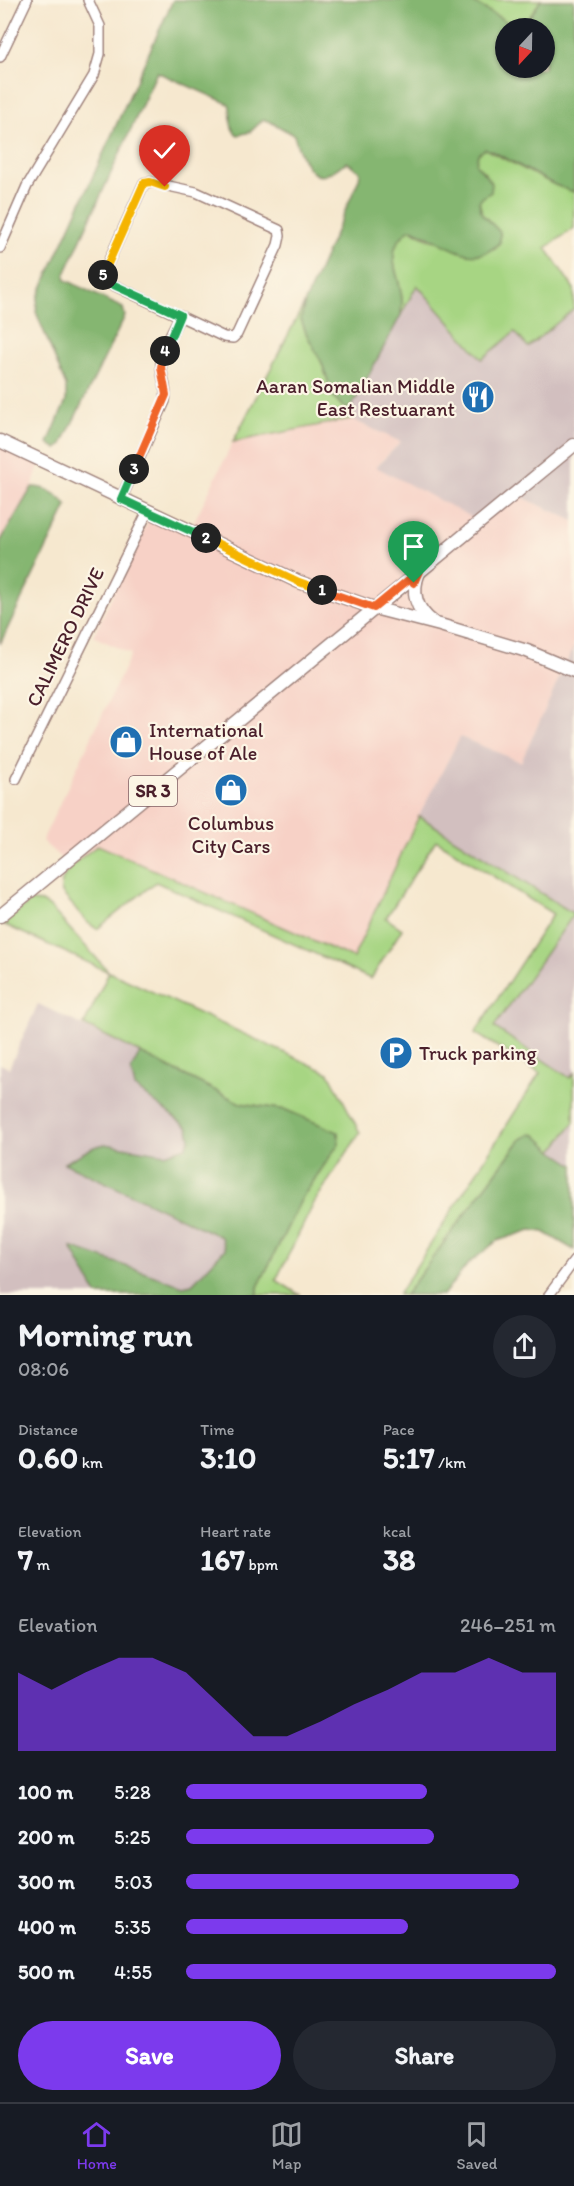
<!DOCTYPE html>
<meta charset="utf-8">
<style>
:root{--surface:#171b24;--page:#242831;--text:#f1f3f6;--muted:#9ea1a6;--line:#363941;--accent:#7c3aed}
body{margin:0;font-family:Itim,sans-serif;background:var(--page);color:var(--text);height:100vh;display:flex;flex-direction:column;font-size:22px;white-space:nowrap}
*{box-sizing:border-box;margin:0}
p{font-size:20px;color:var(--muted)}
.icon{flex:none;width:33px;height:33px;fill:none;stroke:currentColor;stroke-width:2;stroke-linecap:round;stroke-linejoin:round}
.map{position:relative;height:1295px;overflow:hidden}
.drawer{display:flex;flex-direction:column;background:var(--surface);flex:1}
.drawer>*{flex:none}
.needle{width:39px;rotate:202deg}
.tools{position:absolute;left:495px;top:18px;display:grid;gap:12px}
.tools a{display:grid;place-items:center;width:60px;height:60px;border-radius:50%;background:var(--surface);box-shadow:0 2px 4px #0004;font-size:30px}
.pin{position:absolute;display:grid;place-items:center;width:51px;height:51px;color:#fff;margin:-62px -26px;border-radius:50% 50% 50% 0;rotate:-45deg;box-shadow:0 0 6px #0007}
.pin .icon{rotate:45deg}
.km{position:absolute;width:30px;height:30px;margin:-15px;border-radius:50%;background:#222;color:#fff;font-size:16px;line-height:30px;text-align:center}
.round{display:grid;place-items:center;flex:none;width:63px;height:63px;border-radius:32px;background:var(--page)}
.overview{display:flex;align-items:center;justify-content:space-between;height:102px;padding:0 18px}
h1{font-size:33px;font-weight:700;line-height:45px}
.figures{display:grid;grid-template-columns:repeat(3,1fr);gap:9px;height:102px;padding:6px 18px}
.figures div{display:grid;align-content:center}
.figures b{font-size:30px;font-weight:700}
.figures small{font-size:16px;font-weight:400}
.figures p{font-size:16px}
.chart{height:168px;padding:12px 18px}
.chart p{display:flex;justify-content:space-between}
.chart svg{width:100%;height:108px;margin-top:6px;fill:var(--accent);opacity:.7}
.action{display:flex;gap:12px;margin-top:auto;padding:12px 18px}
.action a{flex:1;height:69px;border-radius:36px;background:var(--accent);color:#fff;font-size:24px;font-weight:700;line-height:69px;text-align:center}
.action a+a{background:var(--page);color:var(--text)}
ul{padding:0 18px;list-style:none;font-size:20px}
li{display:grid;grid-template-columns:96px 72px 1fr;align-items:center;height:45px}
li i{height:15px;border-radius:8px;background:var(--accent)}
.dock{display:flex;justify-content:space-around;align-items:center;height:84px;border-top:2px solid var(--line);background:var(--surface);font-size:16px;color:var(--muted)}
.dock a{display:grid;justify-items:center;gap:3px}
.dock .selected{color:var(--accent)}
.map>svg:first-child{display:block}
.built{fill:#f7d1c6}
.industrial{fill:#d2bfbf}
.green{fill:#a7d583;stroke:#787a57;stroke-width:1.5}
.forest{fill:#85b671;stroke:#686a4e;stroke-width:1.5;fill-rule:evenodd}
.lines{fill:none;stroke-linecap:round;stroke-linejoin:round}
.minor-casing{stroke:#a0847d;stroke-width:12}
.major-casing{stroke:#a0847d;stroke-width:15}
.minor{stroke:#fff;stroke-width:9}
.major{stroke:#fff;stroke-width:12}
.split-1-casing{stroke:#fff;stroke-width:12}
.split-2-casing{stroke:#fff;stroke-width:12}
.split-3-casing{stroke:#fff;stroke-width:12}
.split-4-casing{stroke:#fff;stroke-width:12}
.split-5-casing{stroke:#fff;stroke-width:12}
.split-6-casing{stroke:#fff;stroke-width:12}
.split-1{stroke:#f0652b;stroke-width:8}
.split-2{stroke:#f5b400;stroke-width:8}
.split-3{stroke:#22a559;stroke-width:8}
.split-4{stroke:#f0652b;stroke-width:8}
.split-5{stroke:#22a559;stroke-width:8}
.split-6{stroke:#f5b400;stroke-width:8}
.labels{text-anchor:middle;dominant-baseline:central;stroke-width:4.5;stroke-linejoin:round;paint-order:stroke}
.shield{fill:#fcf5e5;stroke:#7f5f63;stroke-width:1.5}
.shield-label{font-size:18px;font-weight:bold;fill:#4a1f2b}
.poi-label{font-size:20px;fill:#4a1f2b;stroke:#fcf5e5;text-anchor:start}
.street-label{font-size:20px;fill:#4a1f2b;stroke:#fcf5e5}
</style>
<div class="map">
<svg width="574" height="1295" viewBox="0 0 574 1295">
<rect width="100%" height="100%" fill="#fcf5e5"/>
<filter id="ink" filterUnits="userSpaceOnUse"><feTurbulence type="fractalNoise" baseFrequency=".0167" numOctaves="2"/><feDisplacementMap in="SourceGraphic" scale="12" xChannelSelector="R" yChannelSelector="G"/><feConvolveMatrix kernelMatrix="1 2 1 2 8 2 1 2 1" color-interpolation-filters="sRGB"/></filter>
<filter id="wash" filterUnits="userSpaceOnUse"><feTurbulence type="fractalNoise" baseFrequency=".008" numOctaves="4" result="noise"/><feDisplacementMap in="SourceGraphic" scale="24" xChannelSelector="R" yChannelSelector="G"/><feGaussianBlur stdDeviation="1.35" result="paint"/><feColorMatrix in="noise" values="0 0 0 0 0 0 0 0 0 0 0 0 0 0 0 0 0 1.4 0 .05"/><feComposite in="paint" operator="in"/></filter>
<g filter="url(#wash)">
<rect width="100%" height="100%" fill="#f6e8cf"/>
<g class="built">
<path d="M351,419L401,442L376,466L512,493L574,521V646L521,762L460,737L419,816L353,958L98,845L72,868L42,841L131,654L93,636L153,511L191,528L233,442Z"/>
<path d="M0,440L41,459L32,487L0,542Z"/>
</g>
<g class="industrial">
<path d="M417,284L515,332L528,347L574,309V521L513,493L479,521L376,467L401,442L351,419V408Z"/>
<path d="M574,646V914L419,816L460,737L521,762Z"/>
<path d="M574,915V1073L570,1078L493,1027Z"/>
<path d="M38,1004L140,1053L131,1070L135,1087L188,1128L190,1138L186,1147L165,1154L105,1144L65,1163L221,1238L225,1249L192,1285L182,1286L72,1247L97,1295H0V1064L9,1068Z"/>
<path d="M574,1122V1165L553,1151Z"/>
</g>
<g class="green">
<path d="M469,0H541L525,24L514,26Z"/>
<path d="M485,149L555,185L574,192V228L546,248L574,289V309L528,347L515,332L482,359L417,285L401,315C401,310 402,305 402,300C400,270 380,254 410,229L431,240L495,249L500,242V232L482,214L479,202L482,198L485,173L475,164L478,154Z"/>
<path d="M305,302L301,319L306,333L322,363L333,396L344,408H351V419L233,442Z"/>
<path d="M419,816L574,914L494,1027L570,1078L574,1073V1122L553,1151L536,1135L521,1139L405,1295H398L540,1073L475,1033L553,914L436,840L386,918L402,929L371,979L156,882L97,929L88,923L62,893C56,872 84,856 98,845L353,958Z"/>
<path d="M31,901L42,902L49,906L109,972L329,1073L360,1133L315,1201L276,1280L300,1295H258V1287L302,1198L339,1143L286,1110L240,1103L84,1025L109,972L3,924Z"/>
</g>
<g class="forest">
<path d="M173,0H469L514,26L525,24L541,0H574V192L555,185L492,151L485,149L478,154L476,164L492,183L491,192L482,198L479,202L482,214L500,232V242C472,274 439,236 410,229C380,252 400,271 402,300C402,305 401,310 401,315L351,408H344L333,396L322,363L306,333L301,319L305,302L359,179L360,172L347,162C340,166 332,173 325,175C308,181 297,146 294,135L269,121L263,120L250,132L238,135C227,128 233,115 229,104L157,72L65,274L66,280L123,308L125,316L61,446L57,449L48,443L66,401V386L36,312L38,297ZM506,28H544V68H506Z"/>
<path d="M32,487C46,487 59,495 67,506L0,644V542Z"/>
<path d="M140,1053L240,1103L286,1110L338,1132L339,1143L302,1198L258,1287V1295H97L71,1247L183,1286L192,1284L225,1249L221,1237L64,1163L94,1147L105,1144L165,1154L186,1147L190,1138L188,1128L135,1087L131,1070Z"/>
<path d="M531,1134L536,1135L553,1151L574,1165V1250L544,1232L531,1230L497,1241L468,1264L443,1295H405L521,1139Z"/>
</g>
</g>
<g filter="url(#ink)">
<g class="lines">
<g class="minor-casing">
<g id="minor">
<path d="M0,57L27,0"/>
<path d="M150,182L196,192L279,230L280,236L278,245L237,334L233,338L224,337L105,281L103,274L144,183Z"/>
<path d="M0,248L27,186L94,75L100,54V26L88,0"/>
<path d="M121,499L165,401C168,388 161,377 161,364C161,348 174,330 180,315"/>
<path d="M16,779L148,511"/>
<path d="M549,1295L574,1261"/>
</g>
</g>
<g class="major-casing">
<g id="major">
<path d="M0,441L299,582L374,608L440,625L527,651L574,671"/>
<path d="M419,572C411,592 415,609 433,622"/>
<path d="M0,916L574,445"/>
</g>
</g>
<use href="#minor" class="minor"/>
<use href="#major" class="major"/>
</g>
</g>
<g class="lines" filter="url(#ink)">
<g class="split-1-casing">
<path id="split-1" d="M322,590L374,608L419,571L414,583"/>
</g>
<g class="split-2-casing">
<path id="split-2" d="M206,538L299,582L322,590"/>
</g>
<g class="split-3-casing">
<path id="split-3" d="M134,469L121,499L206,538"/>
</g>
<g class="split-4-casing">
<path id="split-4" d="M134,469L166,395L161,367L165,351"/>
</g>
<g class="split-5-casing">
<path id="split-5" d="M103,275L105,281L180,315L165,351"/>
</g>
<g class="split-6-casing">
<path id="split-6" d="M103,275L144,183L150,182L165,187"/>
</g>
<use href="#split-1" class="split-1"/>
<use href="#split-2" class="split-2"/>
<use href="#split-3" class="split-3"/>
<use href="#split-4" class="split-4"/>
<use href="#split-5" class="split-5"/>
<use href="#split-6" class="split-6"/>
</g>
<defs>
<g id="restaurant-disc" transform="scale(1.725)"><circle r="9.5" fill="#1f6fb2" stroke="#fcf5e5"/><path d="M-5-6h1v4h1v-4h1v4h1v-4h1v5L-1.5 .5V6h-2V.5L-5-1ZM5-6V6H3V1.5H1.5Q1.5-4 5-6Z" fill="#fff"/></g>
<g id="shop-disc" transform="scale(1.725)"><circle r="9.5" fill="#1f6fb2" stroke="#fcf5e5"/><path d="M-5-2.5h2.3a2.7 3.5 0 0 1 5.4 0H5L5.5 6h-11ZM-1.5-2.5h3a1.5 2.3 0 0 0-3 0Z" fill="#fff"/></g>
<g id="parking-disc" transform="scale(1.725)"><circle r="9.5" fill="#1f6fb2" stroke="#fcf5e5"/><path d="M-3.5-5.5H1a3.5 3.5 0 0 1 0 7H-1V5.5H-3.5ZM-1-3.4V-.6H.8a1.4 1.4 0 0 0 0-2.8Z" fill="#fff"/></g>
</defs>
<g fill-rule="evenodd">
<use href="#restaurant-disc" x="478" y="397"/>
<use href="#shop-disc" x="126" y="742"/>
<use href="#shop-disc" x="231" y="790"/>
<use href="#parking-disc" x="396" y="1053"/>
</g>
<g class="labels">
<rect class="shield" x="129" y="776" width="48" height="30" rx="4.5"/>
<g class="shield-label">
<text x="153" y="791">SR 3</text>
</g>
<g class="poi-label">
<text x="455" y="386" text-anchor="end">Aaran Somalian Middle<tspan x="455" dy="23">East Restuarant</tspan></text>
<text x="149" y="730">International<tspan x="149" dy="23">House of Ale</tspan></text>
<text x="231" y="823" text-anchor="middle">Columbus<tspan x="231" dy="23">City Cars</tspan></text>
<text x="419" y="1053">Truck parking</text>
</g>
<g class="street-label">
<text transform="translate(65 637) rotate(-64)">CALIMERO DRIVE</text>
</g>
</g>
</svg>
<div class="tools">
<a><svg class="needle" viewBox="-14 -14 28 28"><path d="M0-13l5 13h-10z" fill="#e53935"/><path d="M0 13l5-13h-10z" fill="#9ea1a6"/></svg></a>
</div>
<div class="pin" style="left:414px;top:583px;background:#1e9e55"><svg class="icon" aria-label="arrive" viewBox="0 0 24 24"><path d="M6 21V4h12l-3 4 3 4H6"/></svg></div>
<div class="pin" style="left:165px;top:187px;background:#d93025"><svg class="icon" aria-label="check" viewBox="0 0 24 24"><path d="M5 12l5 5 9-10"/></svg></div>
<b class="km" style="left:322px;top:590px">1</b>
<b class="km" style="left:206px;top:538px">2</b>
<b class="km" style="left:134px;top:469px">3</b>
<b class="km" style="left:165px;top:351px">4</b>
<b class="km" style="left:103px;top:275px">5</b>
</div>
<section class="drawer">
<div class="overview"><div><h1>Morning run</h1><p>08:06</p></div><a class="round"><svg class="icon" aria-label="share" viewBox="0 0 24 24"><path d="M12 15V3M7 8l5-5 5 5M5 13v7h14v-7"/></svg></a></div>
<div class="figures">
<div><p>Distance</p><b>0.60<small> km</small></b></div>
<div><p>Time</p><b>3:10</b></div>
<div><p>Pace</p><b>5:17<small> /km</small></b></div>
</div>
<div class="figures">
<div><p>Elevation</p><b>7<small> m</small></b></div>
<div><p>Heart rate</p><b>167<small> bpm</small></b></div>
<div><p>kcal</p><b>38</b></div>
</div>
<div class="chart"><p><span>Elevation</span>246–251 m</p>
<svg viewBox="0 0 160 44" preserveAspectRatio="none"><path d="M0 44V12L10 19L20 12L30 6L40 6L50 12L60 25L70 38L80 38L90 32L100 25L110 19L120 12L130 12L140 6L150 12L160 12V44z"/></svg>
</div>
<ul>
<li><b>100 m</b>5:28<i style="width:65%"></i></li>
<li><b>200 m</b>5:25<i style="width:67%"></i></li>
<li><b>300 m</b>5:03<i style="width:90%"></i></li>
<li><b>400 m</b>5:35<i style="width:60%"></i></li>
<li><b>500 m</b>4:55<i style="width:100%"></i></li>
</ul>
<div class="action"><a>Save</a><a>Share</a></div>
</section>
<nav class="dock">
<a class="selected"><svg class="icon" aria-label="home" viewBox="0 0 24 24"><path d="M3 11l9-7 9 7M6 9v11h12V9"/></svg>Home</a>
<a><svg class="icon" aria-label="map" viewBox="0 0 24 24"><path d="M3 6l6-2 6 2 6-2v14l-6 2-6-2-6 2zM9 4v14M15 6v14"/></svg>Map</a>
<a><svg class="icon" aria-label="saved" viewBox="0 0 24 24"><path d="M7 4h10v16l-5-4-5 4z"/></svg>Saved</a>
</nav>
